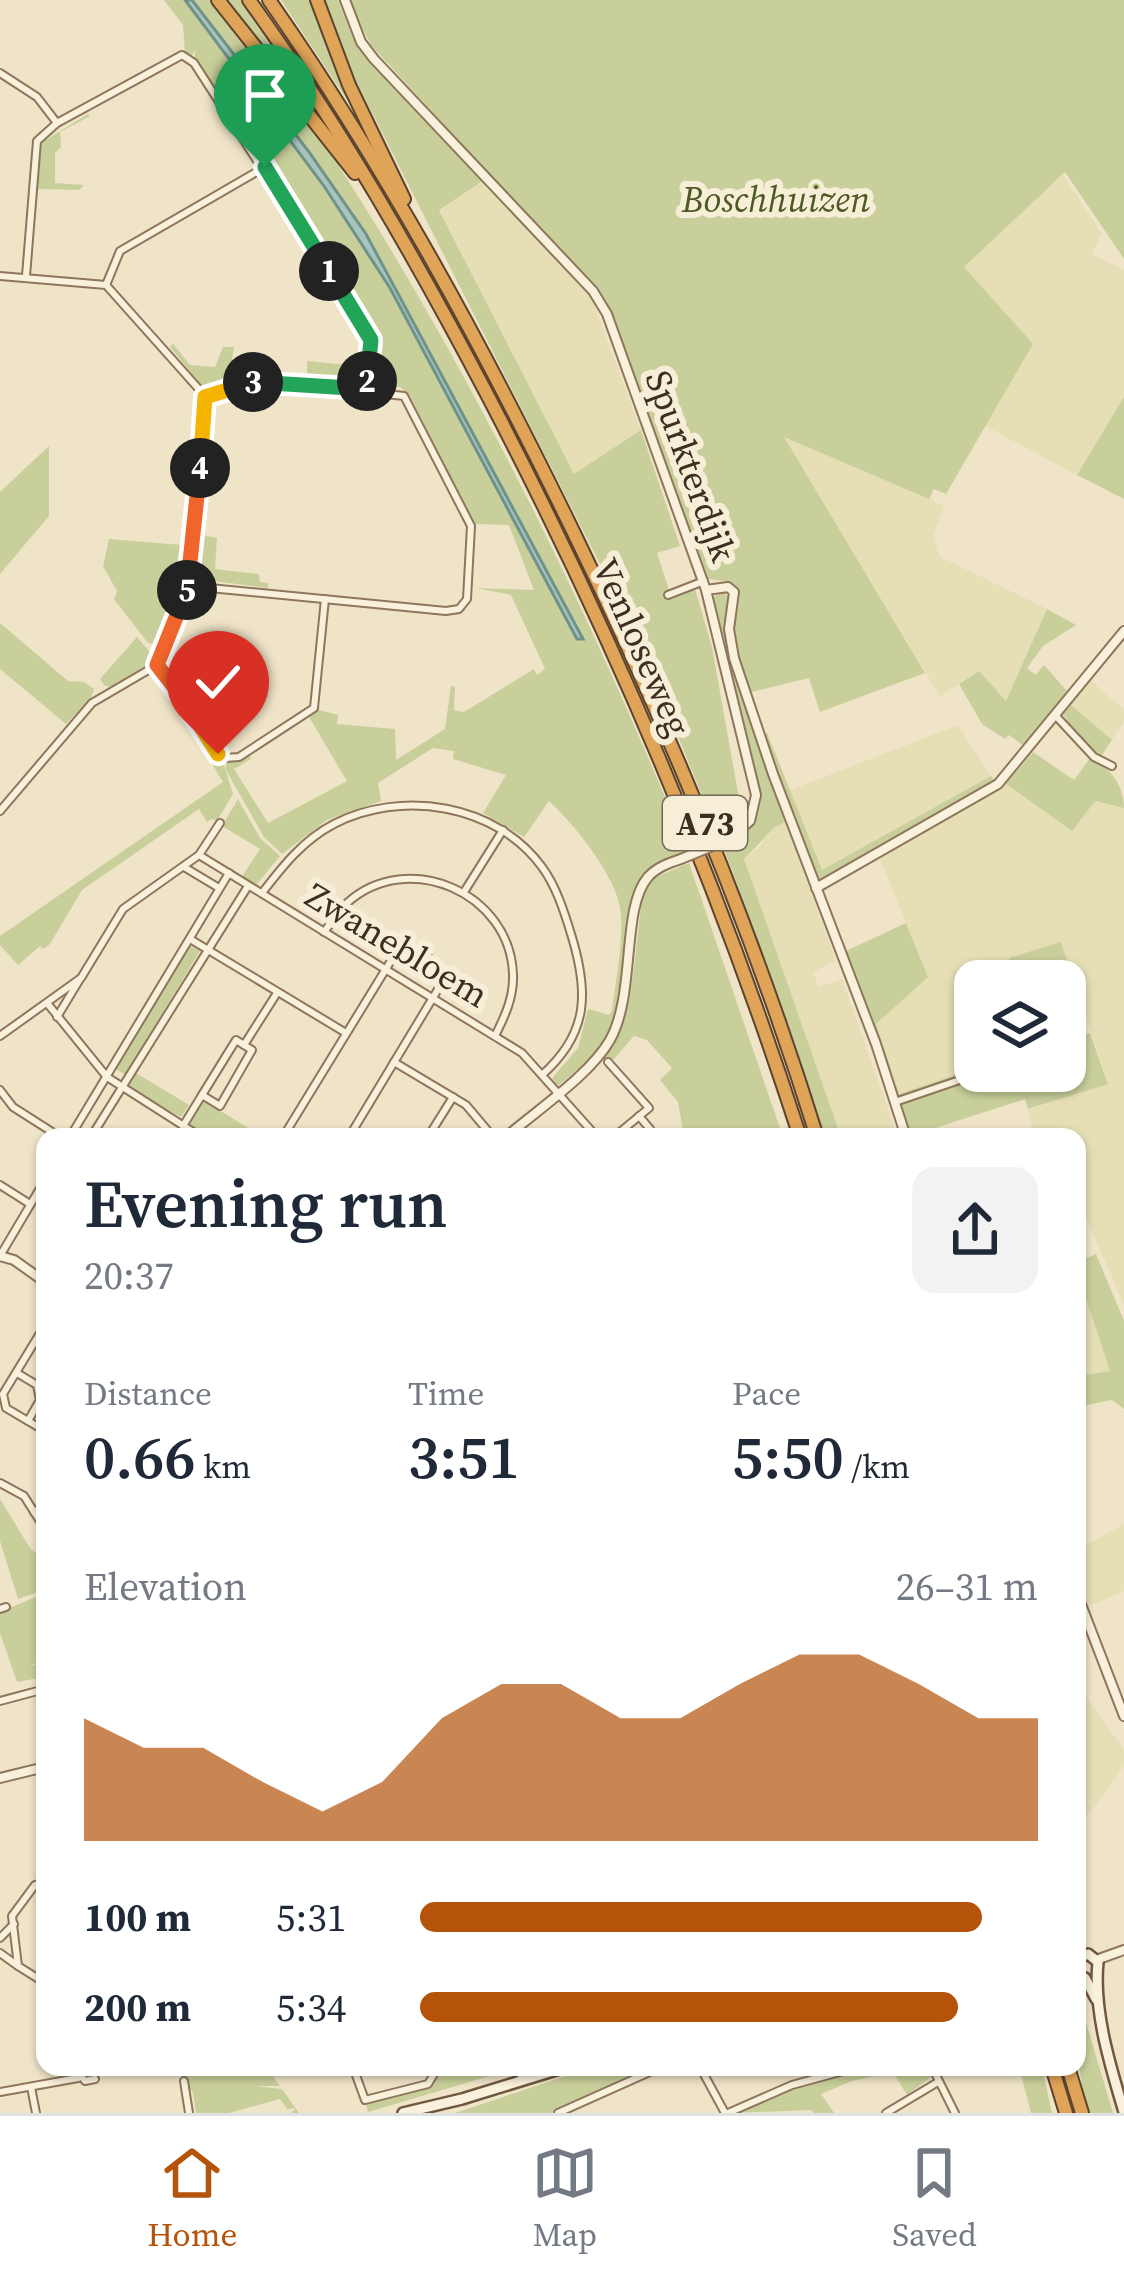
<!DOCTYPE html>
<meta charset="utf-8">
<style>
:root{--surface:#fff;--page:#f2f2f3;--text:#1f2937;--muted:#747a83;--line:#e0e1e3;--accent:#b45309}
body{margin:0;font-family:"Source Serif 4",serif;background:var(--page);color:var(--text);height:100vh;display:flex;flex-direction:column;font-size:45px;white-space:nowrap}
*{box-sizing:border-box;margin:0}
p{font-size:39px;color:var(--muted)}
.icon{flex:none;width:66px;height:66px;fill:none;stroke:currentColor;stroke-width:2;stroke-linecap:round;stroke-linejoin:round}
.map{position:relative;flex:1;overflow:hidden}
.sheet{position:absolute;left:36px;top:1128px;width:1050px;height:948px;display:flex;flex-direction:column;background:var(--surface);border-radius:24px;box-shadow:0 3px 9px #0004}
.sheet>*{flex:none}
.buttons{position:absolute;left:954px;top:960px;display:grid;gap:24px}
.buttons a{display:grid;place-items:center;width:132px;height:132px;border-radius:24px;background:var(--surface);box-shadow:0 3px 9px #0004;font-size:60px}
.pin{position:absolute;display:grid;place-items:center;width:102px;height:102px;color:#fff;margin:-123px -51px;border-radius:50% 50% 50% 0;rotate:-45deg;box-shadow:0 0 12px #0007}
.pin .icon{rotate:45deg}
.km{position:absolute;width:60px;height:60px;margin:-30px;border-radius:50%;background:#222;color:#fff;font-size:33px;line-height:60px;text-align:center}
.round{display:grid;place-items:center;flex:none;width:126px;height:126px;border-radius:24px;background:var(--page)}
.head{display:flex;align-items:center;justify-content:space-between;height:204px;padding:0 48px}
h1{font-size:66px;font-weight:600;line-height:90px}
.metrics{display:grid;grid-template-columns:repeat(3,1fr);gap:18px;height:204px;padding:12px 48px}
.metrics div{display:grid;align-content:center}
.metrics b{font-size:60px;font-weight:600}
.metrics small{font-size:33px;font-weight:400}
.metrics p{font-size:33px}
.chart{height:336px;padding:24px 48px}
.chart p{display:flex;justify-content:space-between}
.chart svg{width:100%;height:216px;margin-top:12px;fill:var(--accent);opacity:.7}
ul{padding:0 48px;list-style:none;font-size:39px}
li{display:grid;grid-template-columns:192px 144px 1fr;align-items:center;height:90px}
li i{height:30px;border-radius:15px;background:var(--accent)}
.dock{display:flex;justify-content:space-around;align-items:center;height:168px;border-top:3px solid var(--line);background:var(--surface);font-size:33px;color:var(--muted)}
.dock a{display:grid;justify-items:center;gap:6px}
.dock .current{color:var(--accent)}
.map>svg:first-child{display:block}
.farmland{fill:#e6deb5}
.green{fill:#c9cf9b}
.water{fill:#a9c4bc;stroke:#6f938a;stroke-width:3}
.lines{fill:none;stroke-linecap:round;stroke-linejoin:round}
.minor-casing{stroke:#8d765c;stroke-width:10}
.tertiary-casing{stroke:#8d765c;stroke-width:12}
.secondary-casing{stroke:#6f573f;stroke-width:14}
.motorway-casing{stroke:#5b4430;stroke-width:16}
.minor{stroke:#faf1dc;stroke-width:6}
.tertiary{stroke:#faf1dc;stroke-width:8}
.secondary{stroke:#faf1dc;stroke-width:9}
.motorway{stroke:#e0a458;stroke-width:12}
.tertiary-bridge-casing{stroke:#8d765c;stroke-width:12;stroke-linecap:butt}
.tertiary-bridge{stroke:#faf1dc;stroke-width:8}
.split-1-casing{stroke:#fff;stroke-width:24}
.split-2-casing{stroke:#fff;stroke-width:24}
.split-3-casing{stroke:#fff;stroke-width:24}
.split-4-casing{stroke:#fff;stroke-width:24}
.split-5-casing{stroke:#fff;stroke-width:24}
.split-6-casing{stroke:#fff;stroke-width:24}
.split-7-casing{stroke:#fff;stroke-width:24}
.split-1{stroke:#22a559;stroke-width:15}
.split-2{stroke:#22a559;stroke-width:15}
.split-3{stroke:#22a559;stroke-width:15}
.split-4{stroke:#f5b400;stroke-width:15}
.split-5{stroke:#f0652b;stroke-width:15}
.split-6{stroke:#f0652b;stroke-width:15}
.split-7{stroke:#f5b400;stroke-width:15}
.labels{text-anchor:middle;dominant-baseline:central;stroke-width:12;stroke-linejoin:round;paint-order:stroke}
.shield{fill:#f7eed8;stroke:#756857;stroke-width:3}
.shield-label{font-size:33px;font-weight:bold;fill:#3d2e20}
.park-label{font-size:36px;font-style:italic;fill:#4d5a26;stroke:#f7eed8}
.street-label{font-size:36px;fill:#3d2e20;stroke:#f7eed8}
</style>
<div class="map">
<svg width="1124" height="2113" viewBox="0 0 1124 2113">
<rect width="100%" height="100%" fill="#f0e4c8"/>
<g class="farmland">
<path d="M1063,175L1102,234L1091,254L1124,270V397L1077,475L985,426L1032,344L959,263Z"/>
<path d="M484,180L591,296L641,430L574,475L439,209Z"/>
<path d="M770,418L944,506L934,535L939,556L1047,609L1005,702L979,671L940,696Z"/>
<path d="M1090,680L1124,710V722L1112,740L1071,705Z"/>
<path d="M958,725L991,776L822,871L788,791Z"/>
<path d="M1006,784L1072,831L1094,801L1124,808V1305L1081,1206L1077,1207V1137H1034L1028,1110L1108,1083L1061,943L1010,958L1008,981H975V1068L899,1094L876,1024L928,976L880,859Z"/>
<path d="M785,822L836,961L813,972L819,987L842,979L898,1137H841L743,858L757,849L775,827Z"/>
<path d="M1081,1282L1110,1371L1077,1376V1283Z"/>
<path d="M1124,1524V1591L1084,1608L1077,1591V1550Z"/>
<path d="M1077,1685L1124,1749V1766L1077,1830Z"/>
</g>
<g class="green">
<path d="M164,0H185L324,186L390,288L576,639H583L366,234L309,152L191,0H213C255,52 298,104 335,160C475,377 590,614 688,852C673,862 653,872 641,884C621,904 627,995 611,1031C600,1054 578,1069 559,1085L552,1083L553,1077L578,1048L588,1009L609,1015L612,1010C616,980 623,944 621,914C619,879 574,824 549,801L524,837L483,813L506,775L453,759L454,751L433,748L378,783L381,801L327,820L282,854L264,837L226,770V762L249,754L251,759L234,769L268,823L347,781L309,717L316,709L338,715L337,724L395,729L396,760L445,729L451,686L455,687L454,710L464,712L534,669L537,675L545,669L511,595L476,588L534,590L509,525L474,524L410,396L400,387L374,382L372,335L194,58L196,50L191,56L185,54L183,25Z"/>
<path d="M224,0H241L318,121Z"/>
<path d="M281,0H315L369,133Z"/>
<path d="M325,0H338L352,36L364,53L484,180L439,210L574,474L641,430L680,546L657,553L672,599L695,589L712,647L742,815L732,830L718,835L655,680L600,564L356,81Z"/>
<path d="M348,0H1124V259L1065,172L964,267L1033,344L946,494L934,489L929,499L784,437L925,673L820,712L809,678L748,693L732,641L740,595L731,582L709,579L706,574L657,451L605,301L371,45Z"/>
<path d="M88,114L90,116L60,132L61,147L55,153V183L84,185L79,190L39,189L36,186L41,143Z"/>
<path d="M173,344L190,365L215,367L223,347H234L228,385L211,390L200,384L170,347Z"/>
<path d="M363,345L367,346L363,374L357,381L347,383L307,376V361L358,366Z"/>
<path d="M1124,397V499L1077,475Z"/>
<path d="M49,446V516L0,574V492Z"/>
<path d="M202,497L206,500L203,535L217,538L215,569L259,574L260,582L268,583V588L198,579Z"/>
<path d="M186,504L191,506L183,581L160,645L148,643L114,599L117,591L103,566L109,539L182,545Z"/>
<path d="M722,591L731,600L724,628L727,644L785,822L775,827L744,859L841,1137H825L782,1006L723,846C745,836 757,821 761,797L714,607V597Z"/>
<path d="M1047,609L1076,625L1043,646L1027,668L1036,675L1044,665L1067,691L1024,746L1009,735L1005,739L982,724L959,684L979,671L1006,701Z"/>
<path d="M0,623L68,681L84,682L94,689L91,698L66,724L0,669Z"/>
<path d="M137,637L154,657L152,665L113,687L105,686L100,679Z"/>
<path d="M1071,705L1112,740L1100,758L1082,744L1063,714Z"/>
<path d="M190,719L213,756L223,761L233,794L217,821L212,819L207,822L199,809L82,890L50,944L43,949L40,946L18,965L0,945V936L223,782L185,720Z"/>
<path d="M767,733L822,870L991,776L994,780L820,881L813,876L763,734Z"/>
<path d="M1033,752L1074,780L1091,757C1109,768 1124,784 1124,808L1095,801L1072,831L1006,784Z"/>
<path d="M238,799L260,838L280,856L257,884L241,878L260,849L222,826Z"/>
<path d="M689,863L783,1137H684L678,1102L660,1080L672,1068L647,1040L634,1036L614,1059H600C640,1013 632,947 644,892L653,878Z"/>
<path d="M906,923L928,977L876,1024L899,1094L975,1068L983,1071L901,1097L896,1094L846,951Z"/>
<path d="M1061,942L1083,1010L1065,1017V981H1008L1009,958Z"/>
<path d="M190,946L200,951L125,1075L116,1069Z"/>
<path d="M1090,1033L1108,1084L1028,1109L1025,1099L911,1136L900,1104L993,1071H1021L1022,1075L1065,1071V1042Z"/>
<path d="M136,1073L189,1105L181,1117L128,1088Z"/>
<path d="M202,1102H206L263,1137H207L190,1123Z"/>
<path d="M1096,1254L1124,1321V1409L1112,1400L1077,1407V1376L1110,1371L1081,1283H1077V1262Z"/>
<path d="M0,1499L30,1548L45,1561V1584L36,1593L18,1599L0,1541Z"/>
<path d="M45,1593V1658L30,1666L45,1663L43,1688L39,1678L17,1682L0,1633V1612Z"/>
<path d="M1077,1992L1113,2113H1089C1076,2071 1077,2037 1077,1992Z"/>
<path d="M199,2067H266L280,2086H254L282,2089L299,2113H291L296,2108L287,2109L280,2099L229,2113H196L193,2093L182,2077Z"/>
<path d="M460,2067H520L368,2112L366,2104L431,2087L440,2074Z"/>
<path d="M627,2067H657L551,2113H455L563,2077Z"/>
<path d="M874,2067H928L931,2077L907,2095L893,2072L852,2081L821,2094L834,2113H814L811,2110L733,2113L802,2083Z"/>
<path d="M1019,2067H1042L1052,2113H1031Z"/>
</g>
<path class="water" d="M185,0H192L309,152L366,234L583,639H577L390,288L324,186Z"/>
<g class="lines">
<g class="minor-casing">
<g id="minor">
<path d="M0,73L37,97L57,123"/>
<path d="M0,276L106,285L205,396V406L189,586L157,665L92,703L0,811"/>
<path d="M26,276L37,141L57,123L182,55L194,63L366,330L371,349L366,389"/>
<path d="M106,285L120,251L265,167"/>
<path d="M189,586L446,611L459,609L467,599L471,526L404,396L257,380L206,396"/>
<path d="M668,595L704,581"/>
<path d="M157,665L169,677L217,754L225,758L239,757L314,708L325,599"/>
<path d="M1055,715L1094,757L1112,766"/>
<path d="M199,855L522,1053L597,1137"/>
<path d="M184,867L219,888"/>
<path d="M464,892L503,830"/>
<path d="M262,893C282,867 303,840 334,824C402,789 496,804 542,867C556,886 564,911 571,934C589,992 589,1033 542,1075"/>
<path d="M324,932C332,922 339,911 347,903C408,848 510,893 513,974C514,997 505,1016 495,1036"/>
<path d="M190,939L346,1033"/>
<path d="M47,1003L107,1077L201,1137"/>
<path d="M57,1017L80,979"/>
<path d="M0,1036L81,978L123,909L199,855L220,823"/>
<path d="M394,1062L466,1105L493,1137"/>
<path d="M608,1062L649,1108L614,1137"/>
<path d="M0,1090L13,1107L60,1137"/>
<path d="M202,1095L236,1040L244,1045"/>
<path d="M895,1102L986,1071"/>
<path d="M639,1116L650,1129"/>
<path d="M183,1126L202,1095L220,1106L252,1050L244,1045L277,993"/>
<path d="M70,1137L229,873"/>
<path d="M91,1137L248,886"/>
<path d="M283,1137L392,959C408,948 421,950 435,963L440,986L349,1137"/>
<path d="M428,1137L453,1097"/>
<path d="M0,1185L30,1204"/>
<path d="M0,1256L45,1180"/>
<path d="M45,1325L3,1394L6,1408L45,1431"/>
<path d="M17,1373L37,1385L40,1400L28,1421"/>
<path d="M0,1483L24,1496L45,1529"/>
<path d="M34,1512L45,1506"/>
<path d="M0,1609L6,1607"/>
<path d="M0,1701L45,1689"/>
<path d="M45,1882L35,1885L12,1916L18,1966L45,1983"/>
<path d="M0,1938L14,1924"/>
<path d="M0,1953L18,1966"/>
<path d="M45,2031V2030"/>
<path d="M353,2067L365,2100L428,2084L437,2069L445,2067"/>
<path d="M700,2067L725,2113"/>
<path d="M932,2067L955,2113"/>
<path d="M81,2076L85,2081L95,2079"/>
<path d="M519,2080L533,2067"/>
<path d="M184,2081L189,2113"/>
<path d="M31,2087L36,2113"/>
<path d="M0,2092L78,2078L87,2067"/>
<path d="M558,2113L661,2067"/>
<path d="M728,2113L792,2085L858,2067"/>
<path d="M886,2113L938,2082"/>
</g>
</g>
<g class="tertiary-casing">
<g id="tertiary">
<path d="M345,0L361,42L374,59L593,291L607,314L706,590L728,587L734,592L729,629L734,658L773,774L876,1044L906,1137"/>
<path d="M706,590L756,795L750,821L727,840"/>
<path d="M816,888L998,784L1124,631"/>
<path d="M506,1137C537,1110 590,1075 610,1040C636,994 621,908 648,877C657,867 669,863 681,859"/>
<path d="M0,1256L14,1260L45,1282"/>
<path d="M1077,1594L1124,1716"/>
<path d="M0,1778L45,1767"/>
<path d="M1096,1960L1124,1950"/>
</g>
</g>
<g class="secondary-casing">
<g id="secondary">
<path d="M1077,1959L1088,1954L1098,1962C1093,2010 1110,2065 1124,2112"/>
<path d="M1085,1978L1096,1999"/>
<path d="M403,2113L462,2099L566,2067"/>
</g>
</g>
<g class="motorway-casing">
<g id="motorway">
<path d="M218,0L355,173"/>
<path d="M249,0C340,126 417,261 489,398C613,636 718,882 800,1137"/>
<path d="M269,0C386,167 483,346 572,529C668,726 752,928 817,1137"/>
<path d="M317,0L349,85L404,199"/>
<path d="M1052,2067L1066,2113"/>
<path d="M1068,2067L1082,2113"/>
</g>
</g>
<use href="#minor" class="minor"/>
<use href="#tertiary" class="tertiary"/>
<use href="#secondary" class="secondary"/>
<use href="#motorway" class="motorway"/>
<g class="tertiary-bridge-casing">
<path id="tertiary-bridge" d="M681,859L727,840"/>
</g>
<use href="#tertiary-bridge" class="tertiary-bridge"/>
</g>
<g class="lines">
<g class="split-1-casing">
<path id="split-1" d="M265,167L329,271"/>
</g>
<g class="split-2-casing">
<path id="split-2" d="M329,271L371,340L367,381"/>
</g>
<g class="split-3-casing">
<path id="split-3" d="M253,382L366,389L367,381"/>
</g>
<g class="split-4-casing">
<path id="split-4" d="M200,468L205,397L253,382"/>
</g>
<g class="split-5-casing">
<path id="split-5" d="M187,590L200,468"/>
</g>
<g class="split-6-casing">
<path id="split-6" d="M182,697L157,665L187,590"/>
</g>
<g class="split-7-casing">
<path id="split-7" d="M182,697L218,754"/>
</g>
<use href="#split-1" class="split-1"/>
<use href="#split-2" class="split-2"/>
<use href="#split-3" class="split-3"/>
<use href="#split-4" class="split-4"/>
<use href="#split-5" class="split-5"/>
<use href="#split-6" class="split-6"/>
<use href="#split-7" class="split-7"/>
</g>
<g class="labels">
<rect class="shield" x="663" y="796" width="84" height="54" rx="9"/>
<g class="shield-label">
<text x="705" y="823">A73</text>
</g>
<g class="park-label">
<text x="776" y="199">Boschhuizen</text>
</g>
<g class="street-label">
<text transform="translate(691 466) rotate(70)">Spurkterdijk</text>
<text transform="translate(642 647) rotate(66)">Venloseweg</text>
<text transform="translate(397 945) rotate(31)">Zwanebloem</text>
</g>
</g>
</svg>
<div class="buttons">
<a><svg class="icon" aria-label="layers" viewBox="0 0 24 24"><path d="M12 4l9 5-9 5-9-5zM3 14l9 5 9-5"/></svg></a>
</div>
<div class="pin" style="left:265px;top:167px;background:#1e9e55"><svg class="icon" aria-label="arrive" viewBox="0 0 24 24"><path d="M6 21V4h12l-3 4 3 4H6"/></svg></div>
<div class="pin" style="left:218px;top:754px;background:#d93025"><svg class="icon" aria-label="check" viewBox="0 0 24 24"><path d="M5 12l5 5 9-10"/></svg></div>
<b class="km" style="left:329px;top:271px">1</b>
<b class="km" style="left:367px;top:381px">2</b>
<b class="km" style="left:253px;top:382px">3</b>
<b class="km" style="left:200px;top:468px">4</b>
<b class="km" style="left:187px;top:590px">5</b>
<section class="sheet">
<div class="head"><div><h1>Evening run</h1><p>20:37</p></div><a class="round"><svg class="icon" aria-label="share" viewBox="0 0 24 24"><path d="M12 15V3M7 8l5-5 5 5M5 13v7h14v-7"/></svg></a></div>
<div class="metrics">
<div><p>Distance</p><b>0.66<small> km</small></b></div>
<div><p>Time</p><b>3:51</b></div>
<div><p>Pace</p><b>5:50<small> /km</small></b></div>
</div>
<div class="chart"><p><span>Elevation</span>26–31 m</p>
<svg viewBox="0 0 160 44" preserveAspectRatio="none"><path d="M0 44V19L10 25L20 25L30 32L40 38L50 32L60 19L70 12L80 12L90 19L100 19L110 12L120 6L130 6L140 12L150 19L160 19V44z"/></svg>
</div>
<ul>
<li><b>100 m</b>5:31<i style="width:91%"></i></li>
<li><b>200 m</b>5:34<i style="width:87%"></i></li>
</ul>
</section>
</div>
<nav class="dock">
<a class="current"><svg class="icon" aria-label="home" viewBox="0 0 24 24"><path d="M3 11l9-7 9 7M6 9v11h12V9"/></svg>Home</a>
<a><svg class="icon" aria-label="map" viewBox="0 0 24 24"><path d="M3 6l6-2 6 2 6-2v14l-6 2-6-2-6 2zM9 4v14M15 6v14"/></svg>Map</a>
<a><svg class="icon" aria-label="saved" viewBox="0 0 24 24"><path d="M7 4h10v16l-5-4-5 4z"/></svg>Saved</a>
</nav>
